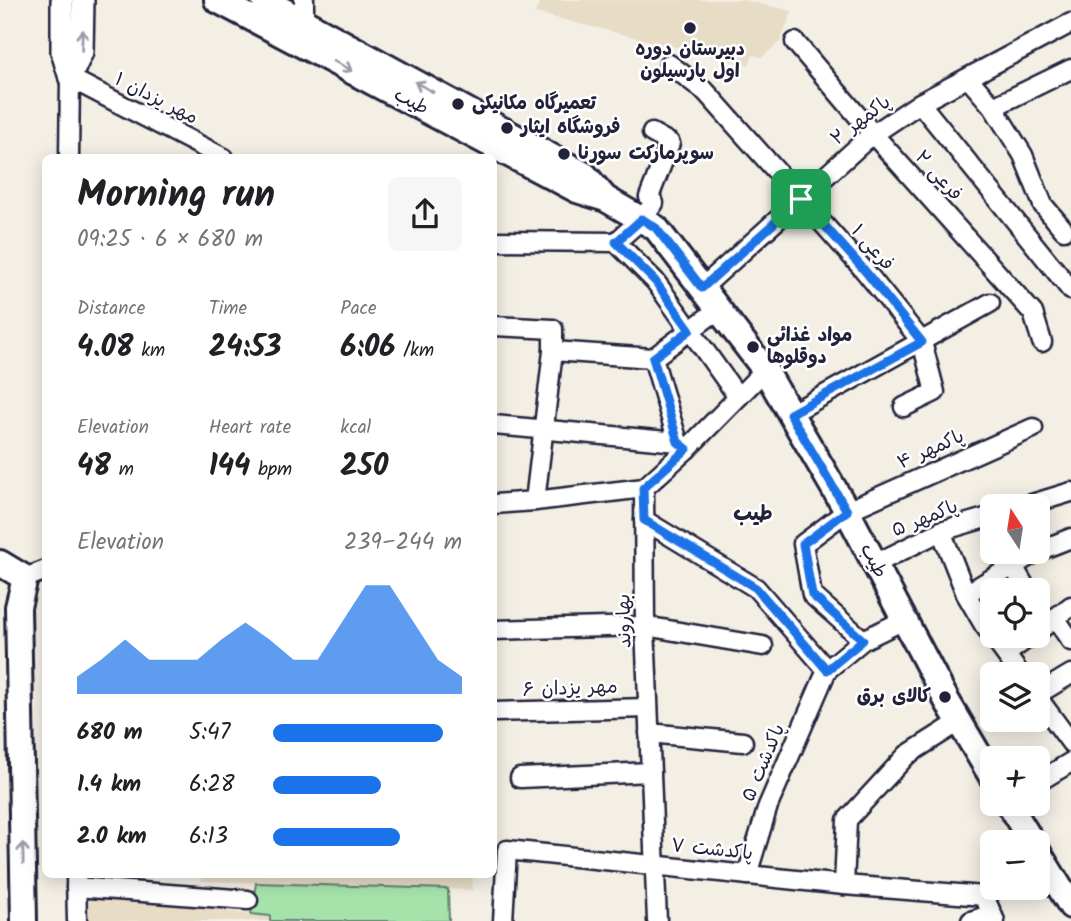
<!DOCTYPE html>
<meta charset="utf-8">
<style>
:root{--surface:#fff;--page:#f6f6f6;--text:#202124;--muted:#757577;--accent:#1a73e8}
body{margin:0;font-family:Kalam,"Playpen Sans Arabic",sans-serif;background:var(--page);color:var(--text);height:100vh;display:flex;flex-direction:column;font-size:26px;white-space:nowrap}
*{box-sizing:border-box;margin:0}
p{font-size:23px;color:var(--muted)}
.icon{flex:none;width:38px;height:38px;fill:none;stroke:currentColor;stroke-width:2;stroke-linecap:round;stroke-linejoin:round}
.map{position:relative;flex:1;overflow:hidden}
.sheet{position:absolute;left:42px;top:154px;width:455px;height:724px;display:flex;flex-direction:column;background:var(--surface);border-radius:10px;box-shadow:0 4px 18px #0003}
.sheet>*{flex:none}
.needle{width:46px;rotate:348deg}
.buttons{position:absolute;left:980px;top:494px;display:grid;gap:14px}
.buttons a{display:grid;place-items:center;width:70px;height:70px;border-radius:10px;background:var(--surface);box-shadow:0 4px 18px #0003;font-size:35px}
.pin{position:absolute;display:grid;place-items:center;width:60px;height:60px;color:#fff;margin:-30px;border-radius:14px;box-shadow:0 4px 10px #0006}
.round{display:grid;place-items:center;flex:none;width:74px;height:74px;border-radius:10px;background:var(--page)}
.head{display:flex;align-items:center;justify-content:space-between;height:119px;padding:0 35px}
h1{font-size:38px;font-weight:700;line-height:52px}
.metrics{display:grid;grid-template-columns:repeat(3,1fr);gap:10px;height:119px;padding:7px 35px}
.metrics div{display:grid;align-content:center}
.metrics b{font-size:30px;font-weight:700}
.metrics small{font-size:19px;font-weight:400}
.metrics p{font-size:19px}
.chart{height:196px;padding:14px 35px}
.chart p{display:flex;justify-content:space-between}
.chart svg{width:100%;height:126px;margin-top:7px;fill:var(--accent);opacity:.7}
ul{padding:0 35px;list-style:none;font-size:23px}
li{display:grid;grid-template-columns:112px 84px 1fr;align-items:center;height:52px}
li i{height:18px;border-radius:9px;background:var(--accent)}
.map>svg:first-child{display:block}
.built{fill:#e7dcc6}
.green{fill:#a5e3ab;stroke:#648273;stroke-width:2}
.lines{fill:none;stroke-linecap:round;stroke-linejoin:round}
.minor-casing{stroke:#22223b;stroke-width:23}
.tertiary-casing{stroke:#22223b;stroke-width:26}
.secondary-casing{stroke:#22223b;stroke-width:30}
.minor{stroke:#fff;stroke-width:18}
.tertiary{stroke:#fff;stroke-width:21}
.secondary{stroke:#fff;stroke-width:24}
.oneway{stroke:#9c9ca7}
.route-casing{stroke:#fff;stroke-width:14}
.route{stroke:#1a73e8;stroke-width:9}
.poi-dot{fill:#22223b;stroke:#fff;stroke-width:2.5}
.labels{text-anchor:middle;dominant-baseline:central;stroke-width:5;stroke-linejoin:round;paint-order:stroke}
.poi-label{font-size:19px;font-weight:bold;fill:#22223b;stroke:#fff;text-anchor:start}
.street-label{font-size:19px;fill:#22223b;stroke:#fff}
.neighbourhood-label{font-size:21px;font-weight:bold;fill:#22223b;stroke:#fff}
</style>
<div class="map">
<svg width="1071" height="921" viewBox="0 0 1071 921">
<rect width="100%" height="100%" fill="#f4efe5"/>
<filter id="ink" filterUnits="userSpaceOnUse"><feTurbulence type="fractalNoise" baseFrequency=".0143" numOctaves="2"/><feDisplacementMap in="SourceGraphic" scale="14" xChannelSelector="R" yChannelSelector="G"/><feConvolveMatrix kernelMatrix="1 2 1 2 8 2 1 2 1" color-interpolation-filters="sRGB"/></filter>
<g filter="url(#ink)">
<g class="built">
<path d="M540,0H742L792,11L780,42L762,57L753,55L749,65L535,13Z"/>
<path d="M201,875H473L472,890L201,881Z"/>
<path d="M89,894L271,917L270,921H89Z"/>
</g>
<path class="green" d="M256,883L448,889L449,921H270V916L251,914Z"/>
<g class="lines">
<g class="minor-casing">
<g id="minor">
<path d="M304,22V0"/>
<path d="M795,42L873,134L1033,313L1042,342"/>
<path d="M669,64L706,92L865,271L922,342L935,392L904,407"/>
<path d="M968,78L993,107L1071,69"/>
<path d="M920,103L1071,290"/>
<path d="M993,107L1023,155L1043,205L1064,230"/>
<path d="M69,158L70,78L224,158"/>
<path d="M494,241L616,242L655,281L738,397"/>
<path d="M616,242L642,219L654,203L649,197L670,143L652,133"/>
<path d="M702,288L869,137L920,103L1071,23"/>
<path d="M494,326L553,329V351L653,358L719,309"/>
<path d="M653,358L678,442L687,449"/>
<path d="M790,414L990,303"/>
<path d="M494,425L678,442"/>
<path d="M535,501L553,351"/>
<path d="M494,504L535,501L644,488"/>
<path d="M1025,506L1071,492"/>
<path d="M644,520L756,588L827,670"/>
<path d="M941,531L966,594L984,625L1020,674"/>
<path d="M1038,551L1071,538"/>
<path d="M875,564L941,531L992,516"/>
<path d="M1013,566L1027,590"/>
<path d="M25,578L46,570"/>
<path d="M966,594L1038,551"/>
<path d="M1055,618L1071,641"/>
<path d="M494,630L645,626L763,646"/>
<path d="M1038,631L1071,606"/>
<path d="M863,640L812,595L803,544L847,511L1033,428"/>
<path d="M1006,654L1032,635"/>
<path d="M1038,694L1071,674"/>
<path d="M1038,698L1071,743"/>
<path d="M494,712L648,708"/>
<path d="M649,733L743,742"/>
<path d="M520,778L651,772"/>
<path d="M1038,782L1071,762"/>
<path d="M76,875L77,921"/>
<path d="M747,875L768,806L827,670L863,640L904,620"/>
<path d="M844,885L847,820L907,755L959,722"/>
<path d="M76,887L248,900"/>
<path d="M503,921L507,850L844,885L984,896"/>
<path d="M657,921L645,626L644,488L687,449L765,370"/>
<path d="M971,921L992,914"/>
<path d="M995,921L984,896L999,887"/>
</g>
</g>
<g class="tertiary-casing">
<g id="tertiary">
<path d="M62,0V52L70,78"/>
<path d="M70,78L82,52L83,0"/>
</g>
</g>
<g class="secondary-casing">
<g id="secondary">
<path d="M217,0L577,190L606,199L656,228L765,370L847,511L947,701L992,777"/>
<path d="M264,0L585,175L603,196"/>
<path d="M0,563L25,578L18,607L24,921"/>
<path d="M1008,803L1032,842"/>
<path d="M1038,852L1071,906"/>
</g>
</g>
<use href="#minor" class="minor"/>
<use href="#tertiary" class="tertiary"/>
<use href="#secondary" class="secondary"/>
</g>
<defs><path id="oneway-shaft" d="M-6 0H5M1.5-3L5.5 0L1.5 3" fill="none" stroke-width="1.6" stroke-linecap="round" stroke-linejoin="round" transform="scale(1.75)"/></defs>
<g class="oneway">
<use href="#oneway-shaft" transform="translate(82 40) rotate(-88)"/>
<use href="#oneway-shaft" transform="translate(343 66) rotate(28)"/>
<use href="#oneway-shaft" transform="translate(424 87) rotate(-151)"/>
<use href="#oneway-shaft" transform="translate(23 853) rotate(-91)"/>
</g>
</g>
<g class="lines" filter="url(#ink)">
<g class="route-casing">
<path id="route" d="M801,199L865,271L922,342L790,414L847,511L803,544L812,595L863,640L827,670L756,588L644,520L643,488L687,449L678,442L653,358L690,330L655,281L616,242L642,219L656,228L702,288Z"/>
</g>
<use href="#route" class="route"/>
</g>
<g class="poi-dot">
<circle cx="690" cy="28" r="7"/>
<circle cx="458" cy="104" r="7"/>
<circle cx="507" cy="128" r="7"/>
<circle cx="564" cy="154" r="7"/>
<circle cx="753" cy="347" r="7"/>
<circle cx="945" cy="697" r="7"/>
</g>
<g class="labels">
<g class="poi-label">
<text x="690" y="50" text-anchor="middle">دبیرستان دوره<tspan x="690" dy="22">اول پارسیلون</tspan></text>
<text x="472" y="104">تعمیرگاه مکانیکی</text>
<text x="521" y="128">فروشگاه ایثار</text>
<text x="578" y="154">سوپرمارکت سورنا</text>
<text x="767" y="336">مواد غذائی<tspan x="767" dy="22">دوقلوها</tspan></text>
<text x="931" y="697" text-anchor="end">کالای برق</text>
</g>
<g class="street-label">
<text transform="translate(156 99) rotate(27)">مهر یزدان ۱</text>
<text transform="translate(411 102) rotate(28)">طیب</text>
<text transform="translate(861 121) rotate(-37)">پاکمهر ۲</text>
<text transform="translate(938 176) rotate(48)">فرعی ۲</text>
<text transform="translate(872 248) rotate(49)">فرعی ۱</text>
<text transform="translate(931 450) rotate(-24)">پاکمهر ۴</text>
<text transform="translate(925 519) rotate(-22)">پاکمهر ۵</text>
<text transform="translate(873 561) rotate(62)">طیب</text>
<text transform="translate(625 621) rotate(-91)">بهاروند</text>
<text transform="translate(570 689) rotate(-2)">مهر یزدان ۶</text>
<text transform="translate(764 763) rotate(-67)">پاکدشت ۵</text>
<text transform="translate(712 850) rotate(6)">پاکدشت ۷</text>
</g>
<g class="neighbourhood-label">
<text x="753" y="514">طیب</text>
</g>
</g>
</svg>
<div class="buttons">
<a><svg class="needle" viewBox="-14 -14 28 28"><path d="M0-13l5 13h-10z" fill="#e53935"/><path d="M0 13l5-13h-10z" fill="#757577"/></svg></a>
<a><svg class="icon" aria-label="locate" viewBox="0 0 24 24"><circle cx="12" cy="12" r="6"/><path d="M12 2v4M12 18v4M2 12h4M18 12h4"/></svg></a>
<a><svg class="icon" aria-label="layers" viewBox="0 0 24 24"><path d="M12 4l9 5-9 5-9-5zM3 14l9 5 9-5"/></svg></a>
<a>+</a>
<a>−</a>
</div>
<div class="pin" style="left:801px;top:199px;background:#1e9e55"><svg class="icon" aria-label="arrive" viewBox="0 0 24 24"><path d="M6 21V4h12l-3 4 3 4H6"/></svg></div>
<section class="sheet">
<div class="head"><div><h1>Morning run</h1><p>09:25 · 6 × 680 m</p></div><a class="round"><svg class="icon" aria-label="share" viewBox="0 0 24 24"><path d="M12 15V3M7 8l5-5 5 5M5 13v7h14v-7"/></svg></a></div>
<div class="metrics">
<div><p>Distance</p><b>4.08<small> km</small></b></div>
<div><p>Time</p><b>24:53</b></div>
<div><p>Pace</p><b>6:06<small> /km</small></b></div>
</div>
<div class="metrics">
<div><p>Elevation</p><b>48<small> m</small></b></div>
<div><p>Heart rate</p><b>144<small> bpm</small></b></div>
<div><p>kcal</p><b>250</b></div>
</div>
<div class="chart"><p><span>Elevation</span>239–244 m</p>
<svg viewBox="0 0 160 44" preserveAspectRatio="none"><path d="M0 44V38L10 32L20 25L30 32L40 32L50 32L60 25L70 19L80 25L90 32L100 32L110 19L120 6L130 6L140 19L150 32L160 38V44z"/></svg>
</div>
<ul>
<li><b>680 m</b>5:47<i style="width:90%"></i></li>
<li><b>1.4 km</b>6:28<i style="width:57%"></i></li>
<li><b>2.0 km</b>6:13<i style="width:67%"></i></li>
</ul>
</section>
</div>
